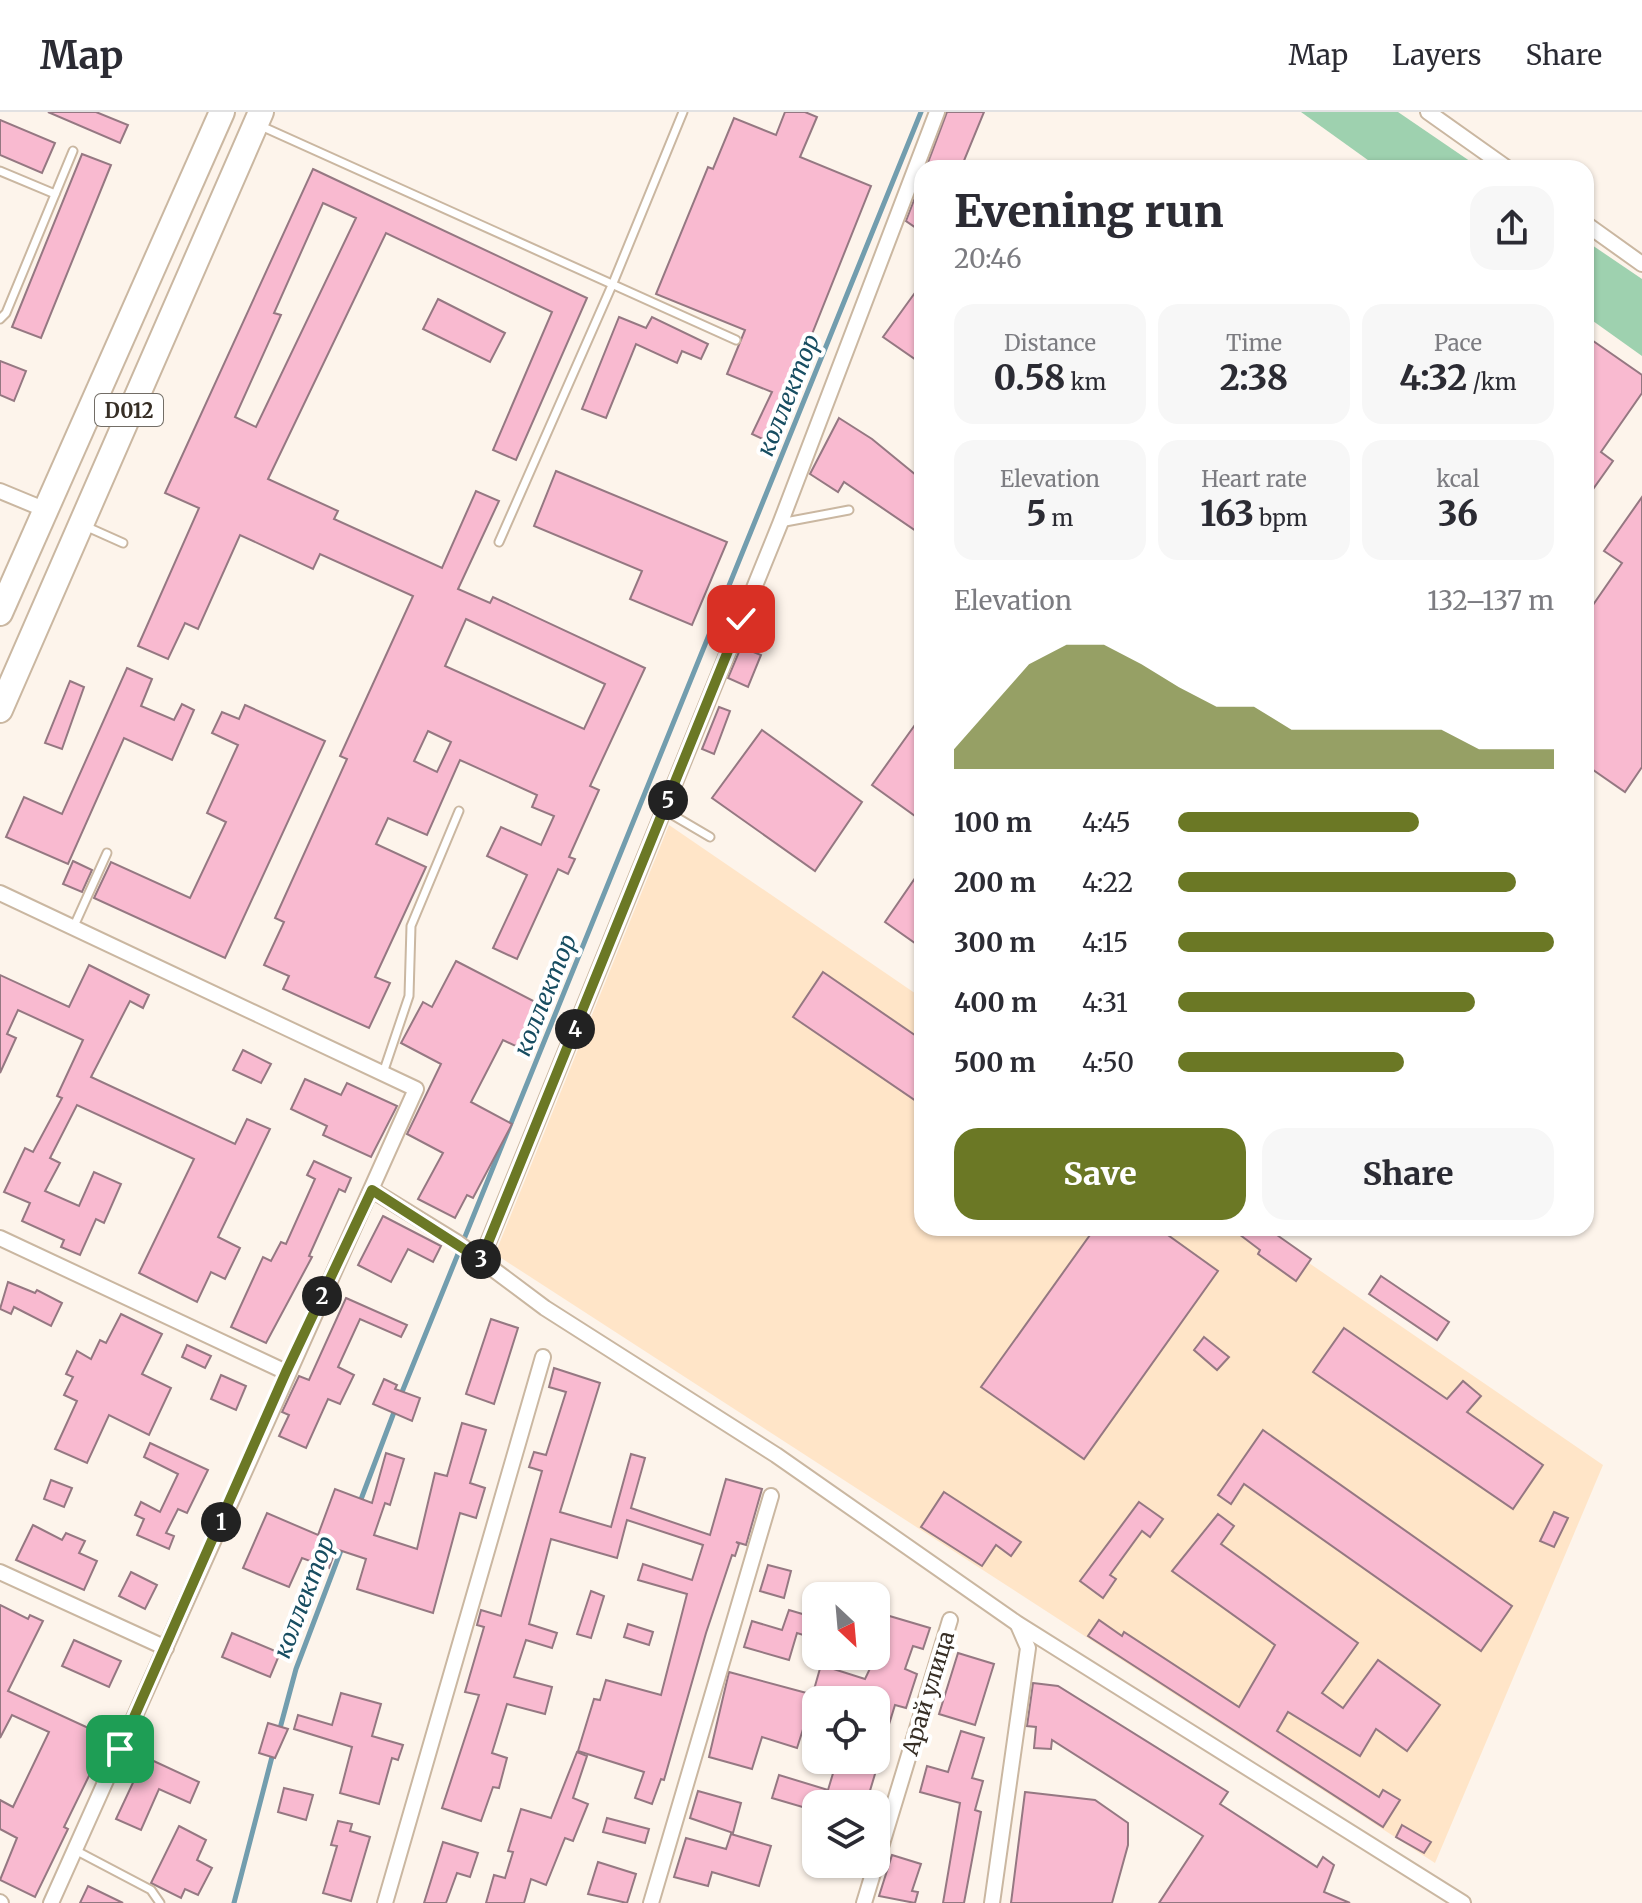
<!DOCTYPE html>
<meta charset="utf-8">
<style>
:root{--surface:#fff;--page:#f7f7f7;--text:#2b2b33;--muted:#7c7c81;--line:#e1e1e2;--accent:#6b7825}
body{margin:0;font-family:Merriweather,serif;background:var(--page);color:var(--text);height:100vh;display:flex;flex-direction:column;font-size:30px;white-space:nowrap}
*{box-sizing:border-box;margin:0}
p{font-size:26px;color:var(--muted)}
.icon{flex:none;width:44px;height:44px;fill:none;stroke:currentColor;stroke-width:2;stroke-linecap:round;stroke-linejoin:round}
.map{position:relative;flex:1;overflow:hidden}
.details{position:absolute;left:914px;top:48px;width:680px;height:1076px;display:flex;flex-direction:column;background:var(--surface);border-radius:24px;box-shadow:0 2px 6px #0004}
.details>*{flex:none}
.needle{width:52px;rotate:154deg}
.buttons{position:absolute;left:802px;top:1470px;display:grid;gap:16px}
.buttons a{display:grid;place-items:center;width:88px;height:88px;border-radius:16px;background:var(--surface);box-shadow:0 2px 6px #0004;font-size:40px}
.pin{position:absolute;display:grid;place-items:center;width:68px;height:68px;color:#fff;margin:-34px;border-radius:16px;box-shadow:0 4px 12px #0006}
.km{position:absolute;width:40px;height:40px;margin:-20px;border-radius:50%;background:#222;color:#fff;font-size:22px;line-height:40px;text-align:center}
.round{display:grid;place-items:center;flex:none;width:84px;height:84px;border-radius:24px;background:var(--page)}
.head{display:flex;align-items:center;justify-content:space-between;height:136px;padding:0 40px}
h1{font-size:44px;font-weight:800;line-height:60px}
.metrics{display:grid;grid-template-columns:repeat(3,1fr);gap:12px;height:136px;padding:8px 40px}
.metrics div{display:grid;align-content:center;border-radius:20px;background:var(--page);text-align:center}
.metrics b{font-size:34px;font-weight:800}
.metrics small{font-size:22px;font-weight:400}
.metrics p{font-size:22px}
.chart{height:224px;padding:16px 40px}
.chart p{display:flex;justify-content:space-between}
.chart svg{width:100%;height:144px;margin-top:8px;fill:var(--accent);opacity:.7}
.button{display:flex;gap:16px;margin-top:auto;padding:16px 40px}
.button a{flex:1;height:92px;border-radius:24px;background:var(--accent);color:#fff;font-size:32px;font-weight:800;line-height:92px;text-align:center}
.button a+a{background:var(--page);color:var(--text)}
ul{padding:0 40px;list-style:none;font-size:26px}
li{display:grid;grid-template-columns:128px 96px 1fr;align-items:center;height:60px}
li i{height:20px;border-radius:10px;background:var(--accent)}
header{display:flex;align-items:center;gap:48px;box-sizing:border-box;height:112px;padding:0 40px;background:var(--surface);border-bottom:2px solid var(--line)}
header strong{font-size:38px}
nav{display:flex;gap:44px;margin-inline-start:auto;font-size:28px}
.map>svg:first-child{display:block}
.built{fill:#ffe5c8}
.green{fill:#9ed1af}
.lines{fill:none;stroke-linecap:round;stroke-linejoin:round}
.stream{stroke:#729dae;stroke-width:5}
.building{fill:#f9bad0;stroke:#957882;stroke-width:2;fill-rule:evenodd}
.service-casing{stroke:#cab7a1;stroke-width:11}
.minor-casing{stroke:#cab7a1;stroke-width:18}
.trunk-casing{stroke:#cab7a1;stroke-width:28}
.service{stroke:#fff;stroke-width:7}
.minor{stroke:#fff;stroke-width:14}
.trunk{stroke:#fff;stroke-width:24}
.route-casing{stroke:#fff;stroke-width:16}
.route{stroke:#6b7825;stroke-width:10}
.labels{text-anchor:middle;dominant-baseline:central;stroke-width:8;stroke-linejoin:round;paint-order:stroke}
.shield{fill:#fff;stroke:#726d66;stroke-width:2}
.shield-label{font-size:20px;font-weight:bold;fill:#362e25}
.street-label{font-size:22px;fill:#362e25;stroke:#fff}
.water-label{font-size:24px;font-style:italic;fill:#174d61;stroke:#fff}
</style>
<header>
<strong>Map</strong>
<nav><a>Map</a><a>Layers</a><a>Share</a></nav>
</header>
<div class="map">
<svg width="1642" height="1791" viewBox="0 0 1642 1791">
<rect width="100%" height="100%" fill="#fdf4eb"/>
<path class="built" d="M669,713L922,886V1116H1258L1603,1353L1435,1751L495,1142Z"/>
<g class="green">
<path d="M1301,0H1398L1480,56H1379Z"/>
<path d="M1586,129L1642,167V244L1586,204Z"/>
</g>
<g class="lines">
<g class="stream">
<path d="M400,1285L921,0"/>
<path d="M360,1390L396,1295"/>
<path d="M279,1620L296,1557L343,1433"/>
<path d="M234,1791L273,1641"/>
</g>
</g>
<g class="building">
<path d="M48,0H96L128,13L120,31Z"/>
<path d="M785,0H805L817,5L800,45L871,74L769,330L752,322L772,280L727,262L745,218L656,182L708,55L713,57L734,6L776,23Z"/>
<path d="M947,0H984L961,56H926Z"/>
<path d="M0,8L55,31L42,61L0,43Z"/>
<path d="M82,42L111,53L41,226L12,215Z"/>
<path d="M313,57L587,186L516,348L493,338L552,200L386,121L268,367L338,399L334,407L442,456L476,379L499,389L458,477L490,491L493,485L645,556L590,674L599,678L569,745L575,747L568,762L558,757L517,847L493,836L527,763L487,744L501,715L541,733L554,704L532,695L537,683L460,648L427,723L388,706L376,732L426,755L375,865L390,871L369,916L283,877L289,864L264,853L284,810L275,806L347,647L340,644L413,484L320,442L313,457L240,423L198,517L185,511L168,547L138,534L199,396L165,381ZM323,91L356,106L256,315L235,305L281,203L274,201ZM466,507L605,572L584,617L445,554ZM428,619L451,630L437,660L414,649Z"/>
<path d="M922,67V120L906,109Z"/>
<path d="M922,171V252L883,225Z"/>
<path d="M438,187L505,221L490,250L423,217Z"/>
<path d="M619,205L646,216L652,205L708,232L701,247L682,239L677,251L636,232L606,306L582,297Z"/>
<path d="M1586,224L1642,263V281L1601,340L1613,349L1586,387Z"/>
<path d="M0,249L26,259L14,289L0,283Z"/>
<path d="M839,306L872,327L922,368V423L844,370L838,380L810,362Z"/>
<path d="M556,359L727,430L692,513L630,487L642,459L534,414Z"/>
<path d="M1642,385V655L1625,680L1586,653V503L1622,451L1604,439Z"/>
<path d="M741,535L761,543L748,575L728,566Z"/>
<path d="M127,556L152,567L141,594L174,608L182,592L194,598L172,648L124,626L68,752L6,725L24,685L62,702Z"/>
<path d="M70,569L84,575L62,637L45,631Z"/>
<path d="M245,593L325,629L225,846L94,786L111,750L190,786L226,710L207,701L238,633L212,621L222,600L239,607Z"/>
<path d="M719,595L730,599L714,642L702,637Z"/>
<path d="M922,603V709L872,673Z"/>
<path d="M762,618L862,690L815,759L712,686Z"/>
<path d="M73,749L92,758L82,780L63,772Z"/>
<path d="M922,756V836L885,810Z"/>
<path d="M456,849L543,894L522,937L503,928L471,990L512,1012L473,1086L467,1083L455,1106L418,1087L443,1041L407,1022L441,952L401,931L423,890L432,895Z"/>
<path d="M89,853L149,883L143,896L130,889L91,965L235,1032L247,1007L270,1017L218,1125L240,1136L225,1167L211,1160L197,1190L139,1161L194,1047L77,993L50,1046L60,1051L45,1079L79,1094L94,1060L121,1072L104,1111L96,1107L80,1143L61,1135L64,1128L22,1109L30,1091L4,1080L25,1036L33,1040L62,986L57,984L83,928L18,898L7,922L16,926L0,961V863L69,895Z"/>
<path d="M823,860L922,928V993L793,905Z"/>
<path d="M243,938L271,952L261,971L233,958Z"/>
<path d="M305,967L341,983L347,971L397,994L371,1045L323,1023L327,1014L291,997Z"/>
<path d="M314,1049L351,1066L345,1080L339,1077L309,1144L312,1145L266,1231L231,1215L263,1145L271,1149L281,1130L286,1132L315,1067L307,1063Z"/>
<path d="M383,1104L441,1134L433,1150L408,1137L391,1170L358,1153Z"/>
<path d="M1095,1116H1158L1218,1159L1084,1347L981,1275Z"/>
<path d="M1231,1116H1267L1311,1147L1296,1169L1258,1142L1260,1138Z"/>
<path d="M1381,1164L1449,1210L1437,1228L1369,1182Z"/>
<path d="M8,1170L35,1181L37,1178L62,1191L51,1214L14,1195L11,1202L0,1197Z"/>
<path d="M346,1186L407,1213L401,1225L360,1207L338,1255L354,1263L340,1292L328,1287L306,1336L279,1324L289,1303L282,1300L299,1264L309,1268Z"/>
<path d="M121,1202L162,1222L142,1262L171,1276L149,1323L109,1303L87,1351L55,1337L77,1289L64,1283L73,1265L66,1262L77,1239L91,1247L100,1228L106,1231Z"/>
<path d="M491,1207L518,1216L494,1292L466,1282Z"/>
<path d="M1344,1216L1447,1287L1463,1269L1481,1284L1467,1300L1543,1353L1513,1397L1313,1260Z"/>
<path d="M1204,1225L1229,1245L1217,1258L1194,1238Z"/>
<path d="M187,1233L211,1244L205,1256L182,1245Z"/>
<path d="M554,1256L600,1271L560,1400L611,1415L631,1342L645,1346L631,1396L710,1423L726,1367L762,1377L746,1433L736,1430L739,1432L735,1444L732,1443L706,1521L664,1668L661,1667L652,1692L635,1686L644,1660L578,1639L594,1587L600,1588L606,1568L661,1583L687,1482L638,1468L643,1452L692,1468L703,1433L627,1408L617,1446L551,1427L529,1512L557,1521L552,1536L526,1528L514,1565L552,1575L545,1602L507,1592L492,1641L507,1646L499,1676L493,1675L481,1709L442,1696L479,1583L465,1580L484,1515L477,1513L481,1498L501,1504L542,1359L529,1355L534,1340L546,1343L566,1280L549,1275Z"/>
<path d="M221,1263L246,1274L236,1298L211,1287Z"/>
<path d="M384,1267L397,1273L395,1277L420,1286L412,1309L373,1292Z"/>
<path d="M462,1311L486,1318L470,1371L485,1376L476,1406L460,1401L433,1501L357,1477L366,1447L336,1437L329,1456L302,1446L289,1475L243,1456L267,1401L318,1423L335,1377L372,1391L386,1341L404,1347L390,1393L385,1391L374,1423L417,1437L435,1361L447,1364Z"/>
<path d="M1263,1318L1512,1494L1481,1539L1244,1372L1231,1392L1218,1383Z"/>
<path d="M150,1331L208,1358L187,1401L178,1397L166,1421L174,1424L169,1437L137,1423L144,1407L135,1403L141,1390L160,1400L178,1362L144,1345Z"/>
<path d="M51,1368L72,1376L64,1395L44,1387Z"/>
<path d="M944,1380L1021,1430L1011,1444L996,1433L982,1454L921,1415Z"/>
<path d="M1139,1390L1163,1407L1150,1425L1142,1419L1110,1463L1116,1467L1103,1486L1080,1469Z"/>
<path d="M1554,1400L1568,1406L1554,1435L1540,1429Z"/>
<path d="M1218,1402L1234,1414L1221,1432L1358,1531L1322,1581L1343,1596L1378,1548L1440,1593L1407,1639L1376,1617L1360,1644L1288,1600L1277,1619L1379,1685L1383,1678L1400,1688L1383,1715L1088,1524L1099,1508L1122,1524L1124,1520L1239,1595L1275,1533L1172,1459Z"/>
<path d="M33,1413L62,1428L66,1421L85,1429L79,1441L97,1449L84,1478L16,1448Z"/>
<path d="M768,1453L791,1459L784,1486L760,1479Z"/>
<path d="M131,1460L157,1473L145,1497L119,1484Z"/>
<path d="M591,1479L604,1484L591,1526L577,1522Z"/>
<path d="M0,1493L28,1507L30,1503L43,1509L8,1579L108,1625L64,1715L68,1717L35,1785L0,1768L17,1726L0,1717V1688L13,1695L49,1620L12,1603L0,1626Z"/>
<path d="M789,1498L816,1506V1527L797,1521L789,1548L744,1535L752,1509L782,1518Z"/>
<path d="M876,1500L930,1516L923,1537L913,1534L905,1557L917,1562L906,1596L895,1593L886,1622L876,1619V1588H836L813,1581L821,1553L865,1567L876,1544L880,1524L876,1522Z"/>
<path d="M628,1512L653,1520L649,1533L624,1525Z"/>
<path d="M232,1521L280,1541L270,1565L222,1545Z"/>
<path d="M74,1528L121,1549L109,1575L62,1554Z"/>
<path d="M958,1541L994,1552L975,1613L939,1602Z"/>
<path d="M729,1560L814,1583L797,1636L762,1625L752,1657L709,1645Z"/>
<path d="M1033,1571L1058,1574L1228,1680L1220,1692L1317,1755L1323,1745L1334,1753L1324,1780L1350,1791H1159L1203,1724L1052,1628L1051,1637L1034,1636L1036,1615L1027,1614Z"/>
<path d="M341,1581L381,1592L372,1624L403,1633L398,1648L392,1646L379,1692L340,1681L352,1635L294,1617L298,1603L332,1613Z"/>
<path d="M268,1611L288,1617L275,1646L259,1641Z"/>
<path d="M961,1619L984,1626L972,1666L983,1669L975,1698L981,1700L964,1791H943L960,1691L920,1680L927,1654L948,1660Z"/>
<path d="M577,1640L587,1644L573,1686L588,1692L573,1729L565,1726L546,1773L531,1767L524,1791H486L494,1763L505,1766L513,1740L508,1739L521,1697L551,1706Z"/>
<path d="M145,1645L199,1670L190,1691L159,1677L141,1718L116,1707Z"/>
<path d="M837,1648L878,1652L866,1692H816V1699L772,1686L779,1663L828,1678Z"/>
<path d="M284,1676L313,1683L306,1708L278,1700Z"/>
<path d="M698,1679L741,1691L733,1721L690,1706Z"/>
<path d="M1025,1680L1095,1688L1128,1711V1733L1112,1791H1011Z"/>
<path d="M607,1706L649,1717L645,1731L603,1720Z"/>
<path d="M338,1709L352,1712L350,1719L370,1725L351,1789L323,1781L337,1734L331,1733Z"/>
<path d="M1402,1713L1431,1730L1424,1741L1396,1725Z"/>
<path d="M179,1714L206,1728L197,1748L212,1756L198,1783L185,1777L181,1786L151,1771Z"/>
<path d="M731,1722L771,1734L759,1774L712,1760L708,1774L674,1765L686,1726L726,1737Z"/>
<path d="M443,1730L478,1741L470,1765L457,1761L446,1791H424Z"/>
<path d="M892,1743L921,1752L912,1779L918,1780L915,1791L879,1784Z"/>
<path d="M598,1750L636,1762L627,1791L588,1782Z"/>
<path d="M88,1774L123,1791H80Z"/>
</g>
<g class="lines">
<g class="service-casing">
<g id="service">
<path d="M261,14L736,228"/>
<path d="M0,59L55,82"/>
<path d="M0,207L6,201L73,39"/>
<path d="M780,411L849,398"/>
<path d="M85,414L123,431"/>
<path d="M499,430L613,171L683,0"/>
<path d="M664,698L710,725"/>
<path d="M74,814L107,741"/>
<path d="M383,961L409,884L411,814L459,699"/>
<path d="M75,1738L151,1778L160,1791"/>
</g>
</g>
<g class="minor-casing">
<g id="minor">
<path d="M1428,0L1507,56"/>
<path d="M1586,112L1642,152"/>
<path d="M0,379L46,398"/>
<path d="M0,781L416,977L51,1791"/>
<path d="M372,1078L458,1131L545,1196L776,1343L1018,1512L1463,1791"/>
<path d="M0,1126L286,1260"/>
<path d="M481,1148L780,412L937,0"/>
<path d="M0,1460L166,1536"/>
<path d="M0,1790L1,1791"/>
<path d="M385,1791L543,1245"/>
<path d="M651,1791L771,1384"/>
<path d="M864,1791L950,1508"/>
<path d="M992,1791L1028,1536L1018,1513"/>
</g>
</g>
<g class="trunk-casing">
<g id="trunk">
<path d="M0,501L222,0"/>
<path d="M0,598L261,0"/>
</g>
</g>
<use href="#service" class="service"/>
<use href="#minor" class="minor"/>
<use href="#trunk" class="trunk"/>
</g>
<g class="lines">
<g class="route-casing">
<path id="route" d="M120,1637L286,1260L372,1078L481,1148L741,507"/>
</g>
<use href="#route" class="route"/>
</g>
<g class="labels">
<rect class="shield" x="95" y="282" width="68" height="32" rx="6"/>
<g class="shield-label">
<text x="129" y="298">D012</text>
</g>
<g class="street-label">
<text transform="translate(928 1581) rotate(-73)">Арай улица</text>
</g>
<g class="water-label">
<text transform="translate(788 283) rotate(-68)">коллектор</text>
<text transform="translate(545 883) rotate(-68)">коллектор</text>
<text transform="translate(304 1485) rotate(-69)">коллектор</text>
</g>
</g>
</svg>
<div class="buttons">
<a><svg class="needle" viewBox="-14 -14 28 28"><path d="M0-13l5 13h-10z" fill="#e53935"/><path d="M0 13l5-13h-10z" fill="#7c7c81"/></svg></a>
<a><svg class="icon" aria-label="locate" viewBox="0 0 24 24"><circle cx="12" cy="12" r="6"/><path d="M12 2v4M12 18v4M2 12h4M18 12h4"/></svg></a>
<a><svg class="icon" aria-label="layers" viewBox="0 0 24 24"><path d="M12 4l9 5-9 5-9-5zM3 14l9 5 9-5"/></svg></a>
</div>
<div class="pin" style="left:120px;top:1637px;background:#1e9e55"><svg class="icon" aria-label="arrive" viewBox="0 0 24 24"><path d="M6 21V4h12l-3 4 3 4H6"/></svg></div>
<div class="pin" style="left:741px;top:507px;background:#d93025"><svg class="icon" aria-label="check" viewBox="0 0 24 24"><path d="M5 12l5 5 9-10"/></svg></div>
<b class="km" style="left:221px;top:1410px">1</b>
<b class="km" style="left:322px;top:1184px">2</b>
<b class="km" style="left:481px;top:1147px">3</b>
<b class="km" style="left:575px;top:917px">4</b>
<b class="km" style="left:668px;top:688px">5</b>
<section class="details">
<div class="head"><div><h1>Evening run</h1><p>20:46</p></div><a class="round"><svg class="icon" aria-label="share" viewBox="0 0 24 24"><path d="M12 15V3M7 8l5-5 5 5M5 13v7h14v-7"/></svg></a></div>
<div class="metrics">
<div><p>Distance</p><b>0.58<small> km</small></b></div>
<div><p>Time</p><b>2:38</b></div>
<div><p>Pace</p><b>4:32<small> /km</small></b></div>
</div>
<div class="metrics">
<div><p>Elevation</p><b>5<small> m</small></b></div>
<div><p>Heart rate</p><b>163<small> bpm</small></b></div>
<div><p>kcal</p><b>36</b></div>
</div>
<div class="chart"><p><span>Elevation</span>132–137 m</p>
<svg viewBox="0 0 160 44" preserveAspectRatio="none"><path d="M0 44V38L10 25L20 12L30 6L40 6L50 12L60 19L70 25L80 25L90 32L100 32L110 32L120 32L130 32L140 38L150 38L160 38V44z"/></svg>
</div>
<ul>
<li><b>100 m</b>4:45<i style="width:64%"></i></li>
<li><b>200 m</b>4:22<i style="width:90%"></i></li>
<li><b>300 m</b>4:15<i style="width:100%"></i></li>
<li><b>400 m</b>4:31<i style="width:79%"></i></li>
<li><b>500 m</b>4:50<i style="width:60%"></i></li>
</ul>
<div class="button"><a>Save</a><a>Share</a></div>
</section>
</div>
